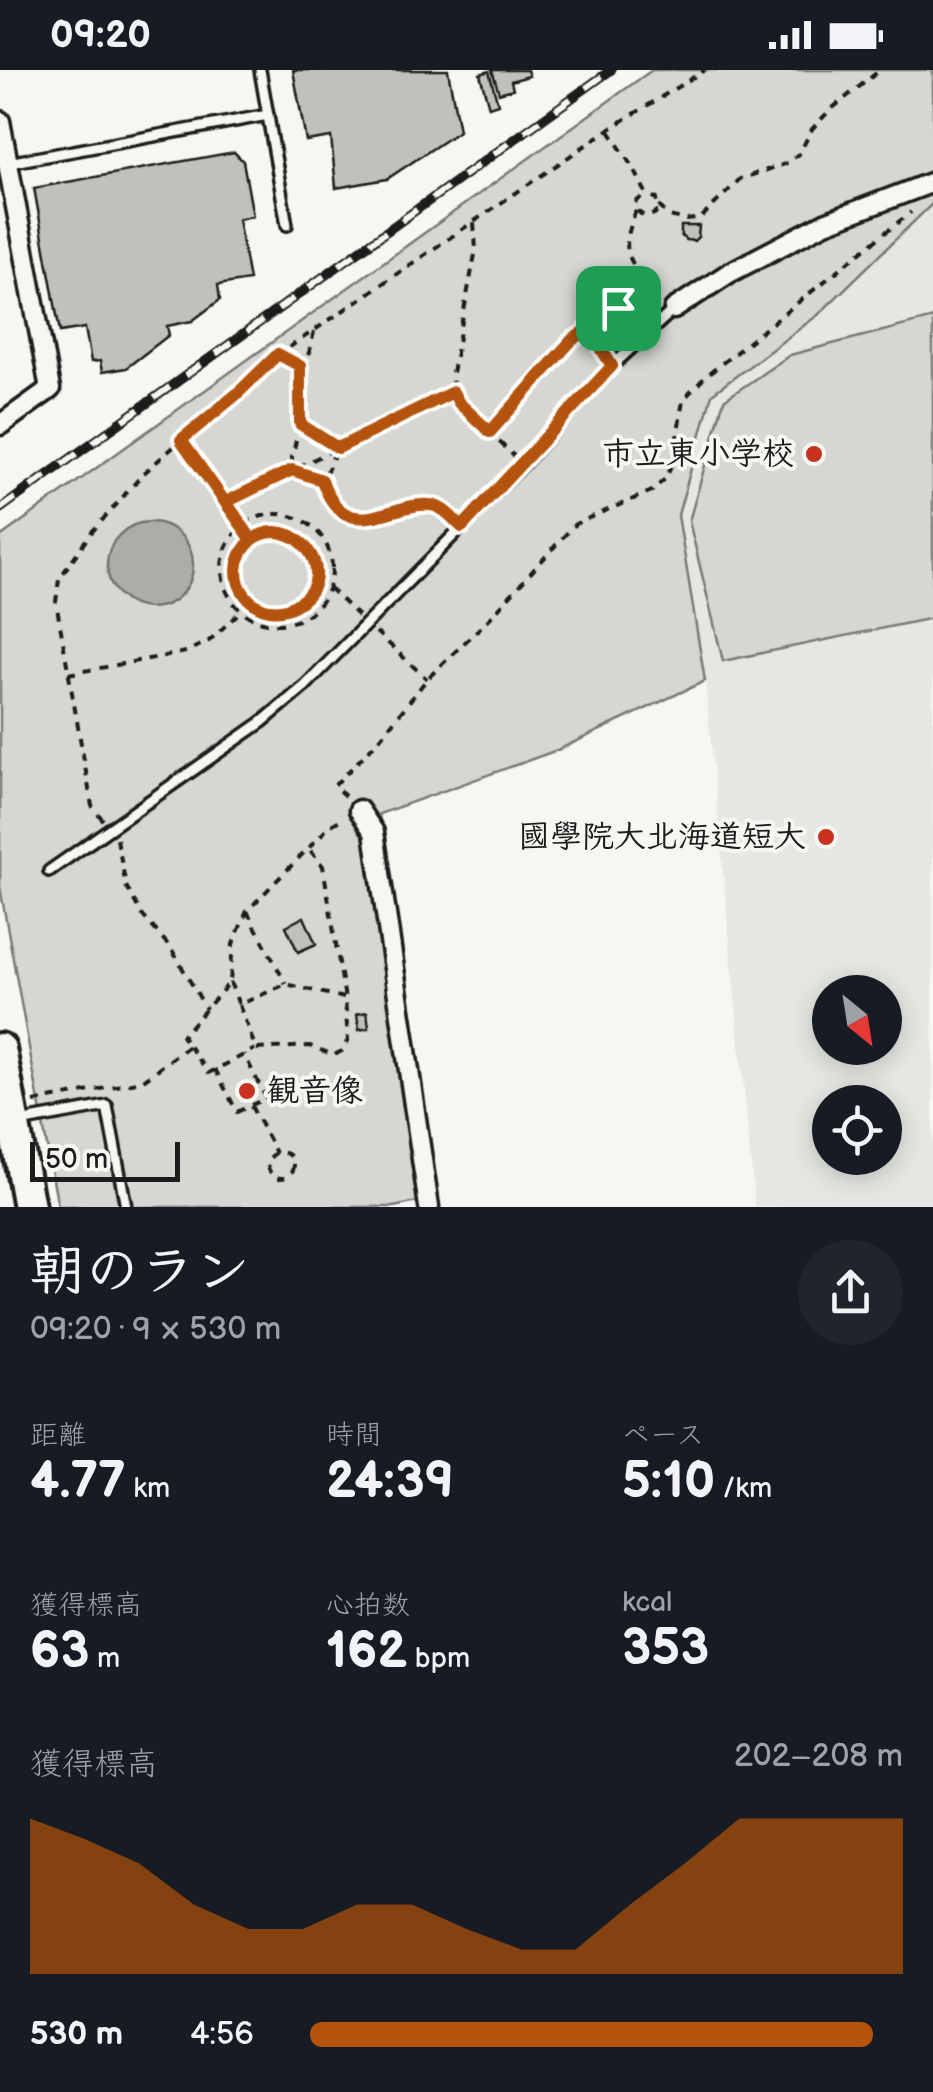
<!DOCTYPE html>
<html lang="ja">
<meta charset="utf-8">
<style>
:root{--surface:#171b24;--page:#20242c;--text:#f1f3f6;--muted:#9ea1a6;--accent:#b45309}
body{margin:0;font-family:"Balsamiq Sans","Klee One",sans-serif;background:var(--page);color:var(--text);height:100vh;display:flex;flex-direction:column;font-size:38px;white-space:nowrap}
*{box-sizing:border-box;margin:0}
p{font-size:32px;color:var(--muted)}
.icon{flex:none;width:55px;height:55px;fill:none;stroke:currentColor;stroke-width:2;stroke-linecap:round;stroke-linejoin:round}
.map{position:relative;height:1137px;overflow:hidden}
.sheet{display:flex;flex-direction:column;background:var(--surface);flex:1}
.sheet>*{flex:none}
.needle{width:65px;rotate:150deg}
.fabs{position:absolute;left:812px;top:905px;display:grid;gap:20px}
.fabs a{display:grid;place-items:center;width:90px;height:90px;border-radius:50%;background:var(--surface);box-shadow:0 5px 25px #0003;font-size:50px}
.scale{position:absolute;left:30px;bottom:25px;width:150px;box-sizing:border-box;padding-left:10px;border:5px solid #1c1c1c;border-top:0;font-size:28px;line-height:35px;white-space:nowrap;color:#1c1c1c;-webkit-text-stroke:8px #f6f6f2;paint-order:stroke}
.pin{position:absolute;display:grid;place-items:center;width:85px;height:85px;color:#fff;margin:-42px;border-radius:20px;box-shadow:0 5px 15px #0006}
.round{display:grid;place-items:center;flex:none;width:105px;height:105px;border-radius:52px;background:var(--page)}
.summary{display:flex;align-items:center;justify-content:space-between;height:170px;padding:0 30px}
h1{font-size:55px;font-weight:600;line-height:75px}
.metrics{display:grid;grid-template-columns:repeat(3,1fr);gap:15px;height:170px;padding:10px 30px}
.metrics div{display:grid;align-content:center}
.metrics b{font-size:50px;font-weight:600}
.metrics small{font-size:28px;font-weight:400}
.metrics p{font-size:28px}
.chart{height:280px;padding:20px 30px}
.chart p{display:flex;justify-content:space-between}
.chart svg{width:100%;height:180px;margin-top:10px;fill:var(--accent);opacity:.7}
ul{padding:0 30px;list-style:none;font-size:32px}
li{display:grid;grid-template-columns:160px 120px 1fr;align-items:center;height:75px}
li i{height:25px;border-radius:12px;background:var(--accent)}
.status{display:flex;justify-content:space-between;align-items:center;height:70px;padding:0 50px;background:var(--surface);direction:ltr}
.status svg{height:28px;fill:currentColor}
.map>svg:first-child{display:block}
.built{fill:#e6e6e2;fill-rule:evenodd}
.green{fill:#d6d6d2;stroke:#797977;stroke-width:2.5}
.water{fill:#acaca9;stroke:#727271;stroke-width:2.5}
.building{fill:#c0c0bd;stroke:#1c1c1c;stroke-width:2.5}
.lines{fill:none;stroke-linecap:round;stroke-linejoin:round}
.service-casing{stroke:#1c1c1c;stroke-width:16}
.minor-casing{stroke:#1c1c1c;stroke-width:25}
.trunk-casing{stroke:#1c1c1c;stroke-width:38}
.path{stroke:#1c1c1c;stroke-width:4;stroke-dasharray:8 8;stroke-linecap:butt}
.service{stroke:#f6f6f2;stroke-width:9}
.minor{stroke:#f6f6f2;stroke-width:18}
.trunk{stroke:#f6f6f2;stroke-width:30}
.rail-casing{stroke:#1c1c1c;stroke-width:10}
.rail{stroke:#f6f6f2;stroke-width:6;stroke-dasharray:19;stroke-linecap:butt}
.route-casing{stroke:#fff;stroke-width:20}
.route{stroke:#b45309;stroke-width:12}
.poi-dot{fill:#c8321e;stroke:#f6f6f2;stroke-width:4}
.labels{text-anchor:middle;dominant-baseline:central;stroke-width:8;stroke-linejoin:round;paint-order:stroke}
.poi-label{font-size:32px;font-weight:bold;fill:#1c1c1c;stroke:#f6f6f2;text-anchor:end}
</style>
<div class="status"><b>09:20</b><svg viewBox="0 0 49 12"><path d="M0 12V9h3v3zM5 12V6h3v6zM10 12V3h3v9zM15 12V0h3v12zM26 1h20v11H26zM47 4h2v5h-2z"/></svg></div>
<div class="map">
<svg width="933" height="1137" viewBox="0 0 933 1137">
<rect width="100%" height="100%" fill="#f6f6f2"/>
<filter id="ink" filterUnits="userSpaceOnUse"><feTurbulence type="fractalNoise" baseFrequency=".01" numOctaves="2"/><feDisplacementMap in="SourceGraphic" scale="20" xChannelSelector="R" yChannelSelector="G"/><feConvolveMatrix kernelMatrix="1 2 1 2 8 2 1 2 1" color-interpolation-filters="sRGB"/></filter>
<g filter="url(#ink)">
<path class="built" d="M933,133V1137H755L705,611L678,445L712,324L818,245ZM830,922H885V978H830ZM830,1032H885V1088H830Z"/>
<g class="green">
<path d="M652,0H933V133L818,245L712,324L678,445L705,611L560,679L379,744L436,1128L394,1137H58L0,817V467Z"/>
<path d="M933,248V548L723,591L689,451L724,330L790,285Z"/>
</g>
<circle class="water" cx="150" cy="495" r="43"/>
<g class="building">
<path d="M293,0H448L459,61L387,109L336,118L331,67L306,71Z"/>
<path d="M492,0H527L529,6L511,11L513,19L499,23Z"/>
<path d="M489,1L498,34L489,37L480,4Z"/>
<path d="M234,82L243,91L253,146L238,149L249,210L218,215L220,230L192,251L167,256L169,265L126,298L102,302L100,291L91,292L85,258L60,262L34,118Z"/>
<path d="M681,156H699L698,167L694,171L686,170L681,166Z"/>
<path d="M304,847L316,874L298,882L286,856Z"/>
<path d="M367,942L369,958L359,960L357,944Z"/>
</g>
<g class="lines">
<g class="service-casing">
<g id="service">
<path d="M260,0L287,155"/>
<path d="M8,93L268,45"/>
<path d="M49,801L262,652L305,616L523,395L612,296L674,239"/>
<path d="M19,1052L107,1036L126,1137"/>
</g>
</g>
<g class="minor-casing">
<g id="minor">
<path d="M0,51L50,319L0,355"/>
<path d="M674,239L729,203L825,153L933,112"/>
<path d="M359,740L374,762L429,1137"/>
</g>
</g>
<g class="trunk-casing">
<path id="trunk" d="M0,979L29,1137"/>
</g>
<g class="path">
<path d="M609,61L635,101L646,123L657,129L656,143C645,149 637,145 635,133L646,123"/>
<path d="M659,136L669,146L687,150L701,148L740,109L785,94L799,84L812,59L829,41L880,0"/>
<path d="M474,153L476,179L452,303L453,322L459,333L514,386"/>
<path d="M314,262L309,283L300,296V354L292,387V400L323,410"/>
<path d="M278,285L300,296"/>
<path d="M604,286L601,280L621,254L618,238"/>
<path d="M300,354L337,378L323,410C326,421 332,429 340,437C366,465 403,430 433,436C441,438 447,443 453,449"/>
<path d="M490,362L571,271L641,225L644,210C622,181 624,174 636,140"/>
<path d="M181,369L252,470"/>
<path d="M226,432L453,322"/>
<circle cx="277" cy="499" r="55"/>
<circle cx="276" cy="501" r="39"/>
<path d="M314,514L329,518L358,546"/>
<path d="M376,562L427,609"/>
<path d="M68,604L186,582L209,571L242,540"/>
<path d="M345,726L334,716L378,671L427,609L489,549L575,454L652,421L667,407L674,387L683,330L705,307L911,142"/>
<path d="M103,750L92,736L56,532L59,509L90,464L144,403L278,285L608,60L705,0"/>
<path d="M117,769L126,816L142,845L171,878L206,939"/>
<path d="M247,841L286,914"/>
<path d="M230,912L239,935L286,914L344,928"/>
<path d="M239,935L256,979L310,976L334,985L342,981L348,970L345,929L323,796L309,779"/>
<path d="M189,976L209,1003L255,979"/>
<path d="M215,999L237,1042L266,1028L244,984"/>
<path d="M34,1032L142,1011L189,976L182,966L230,912L233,874L247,841L331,755L342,749"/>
<path d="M251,1036L276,1083"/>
<circle cx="281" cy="1095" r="13"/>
</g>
<use href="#service" class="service"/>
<use href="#minor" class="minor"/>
<use href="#trunk" class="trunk"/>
<g class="rail-casing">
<path id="rail" d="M0,439L611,0"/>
</g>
<use href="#rail" class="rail"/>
</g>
</g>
<g class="lines" filter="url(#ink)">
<g class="route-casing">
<path id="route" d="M618,238L571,271L490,362L459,333L453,322L338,378L300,354V296L278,284L237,324L181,370L252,470C213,506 258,562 300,532C342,503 293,440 252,470L226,432L292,400L322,410C345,479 392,431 430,435C443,436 453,449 462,457L612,296L602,280L621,254L618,238"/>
</g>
<use href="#route" class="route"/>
</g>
<g class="poi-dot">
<circle cx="814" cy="384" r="10"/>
<circle cx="826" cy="767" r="10"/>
<circle cx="247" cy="1021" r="10"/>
</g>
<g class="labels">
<g class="poi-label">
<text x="794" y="384">市立東小学校</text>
<text x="806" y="767">國學院大北海道短大</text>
<text x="267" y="1021" text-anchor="start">観音像</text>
</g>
</g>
</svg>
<div class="fabs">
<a><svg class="needle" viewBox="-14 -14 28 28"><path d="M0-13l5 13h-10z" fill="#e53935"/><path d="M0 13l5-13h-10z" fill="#9ea1a6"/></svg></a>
<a><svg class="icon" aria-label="locate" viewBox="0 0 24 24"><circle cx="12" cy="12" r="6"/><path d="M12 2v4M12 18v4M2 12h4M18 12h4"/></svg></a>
</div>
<div class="scale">50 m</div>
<div class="pin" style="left:618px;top:238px;background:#1e9e55"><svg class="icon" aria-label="arrive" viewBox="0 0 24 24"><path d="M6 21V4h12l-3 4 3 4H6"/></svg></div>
</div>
<section class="sheet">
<div class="summary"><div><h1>朝のラン</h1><p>09:20 · 9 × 530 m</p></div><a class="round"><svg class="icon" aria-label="share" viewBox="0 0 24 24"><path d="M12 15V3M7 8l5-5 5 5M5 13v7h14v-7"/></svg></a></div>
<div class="metrics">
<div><p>距離</p><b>4.77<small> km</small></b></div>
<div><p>時間</p><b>24:39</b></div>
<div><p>ペース</p><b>5:10<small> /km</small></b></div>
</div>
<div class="metrics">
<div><p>獲得標高</p><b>63<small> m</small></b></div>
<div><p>心拍数</p><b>162<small> bpm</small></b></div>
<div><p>kcal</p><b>353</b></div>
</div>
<div class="chart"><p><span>獲得標高</span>202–208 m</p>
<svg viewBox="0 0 160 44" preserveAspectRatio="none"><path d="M0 44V6L10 11L20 17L30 27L40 33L50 33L60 27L70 27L80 33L90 38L100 38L110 27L120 17L130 6L140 6L150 6L160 6V44z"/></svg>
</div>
<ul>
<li><b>530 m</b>4:56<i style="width:95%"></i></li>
</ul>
</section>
